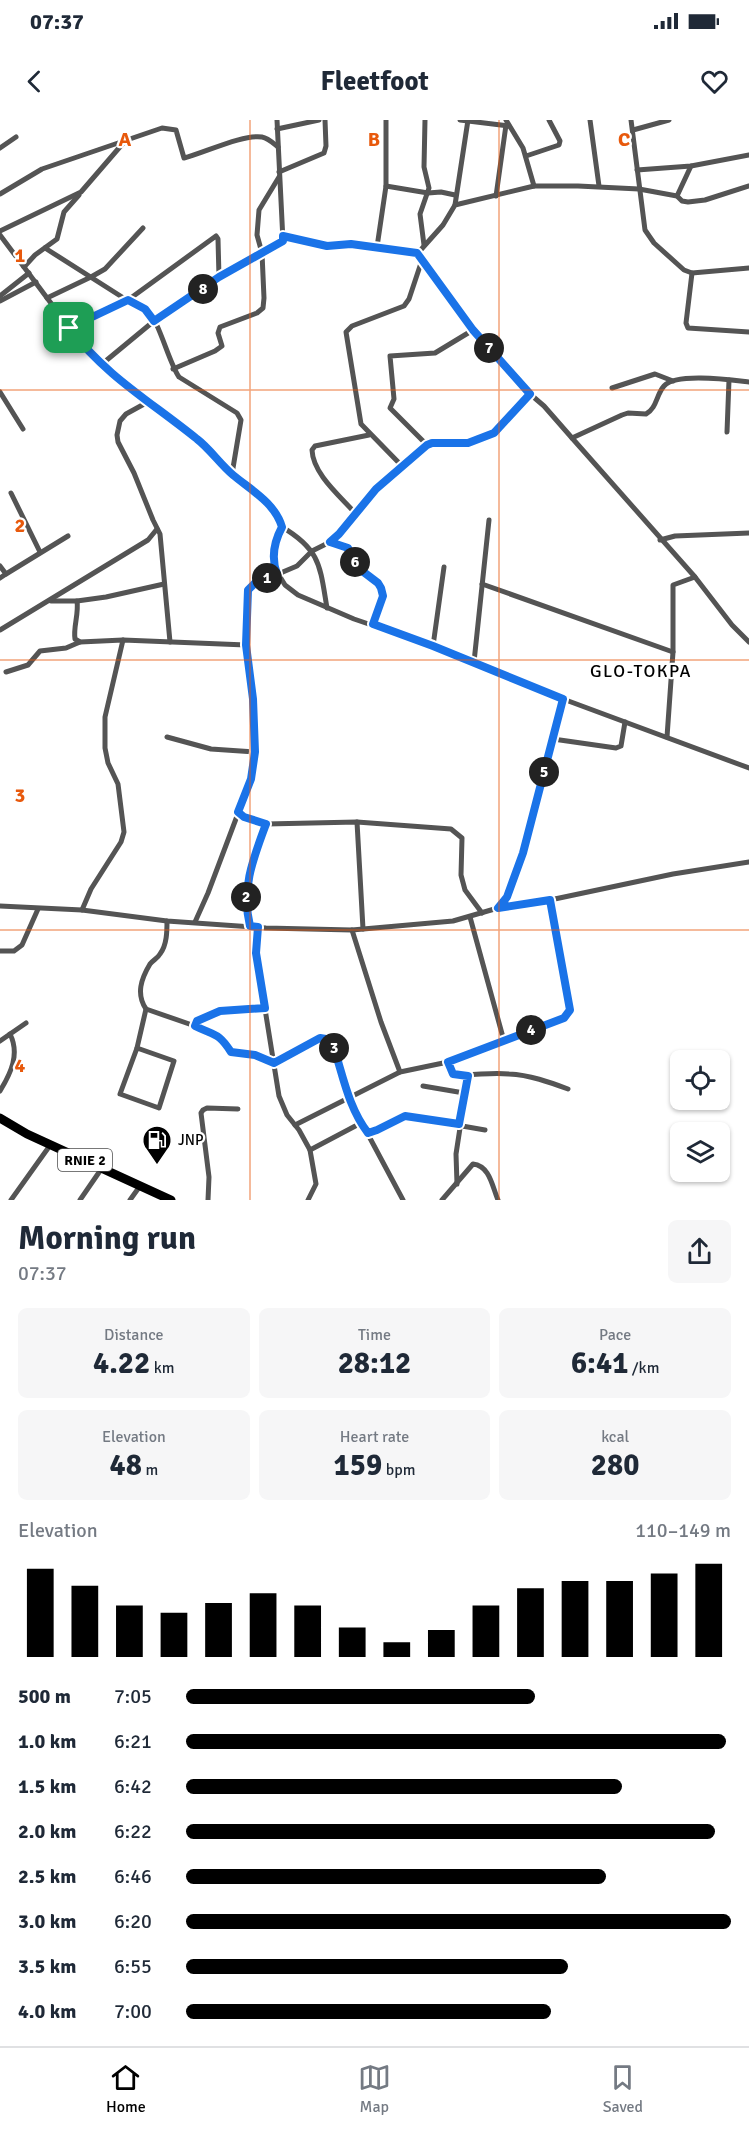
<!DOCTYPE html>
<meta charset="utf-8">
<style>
:root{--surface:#fff;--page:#f6f6f7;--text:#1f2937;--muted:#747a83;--line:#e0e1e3;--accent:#000}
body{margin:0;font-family:Signika,sans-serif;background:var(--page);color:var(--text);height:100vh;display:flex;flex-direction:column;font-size:22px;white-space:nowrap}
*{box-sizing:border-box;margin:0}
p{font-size:20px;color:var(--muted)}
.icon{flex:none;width:33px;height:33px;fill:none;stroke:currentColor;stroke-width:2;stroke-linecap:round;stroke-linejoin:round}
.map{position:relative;height:1080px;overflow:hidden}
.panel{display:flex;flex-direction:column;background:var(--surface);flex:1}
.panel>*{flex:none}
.buttons{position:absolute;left:670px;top:930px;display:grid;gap:12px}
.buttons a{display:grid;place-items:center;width:60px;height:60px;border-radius:9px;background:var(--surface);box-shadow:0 2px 4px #0004;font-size:30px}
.pin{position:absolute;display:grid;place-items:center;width:51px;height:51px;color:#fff;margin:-26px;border-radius:12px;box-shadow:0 3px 9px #0006}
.km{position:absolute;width:30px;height:30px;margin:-15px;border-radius:50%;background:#222;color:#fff;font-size:16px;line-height:30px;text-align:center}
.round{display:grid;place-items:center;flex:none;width:63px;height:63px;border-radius:9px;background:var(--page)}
.summary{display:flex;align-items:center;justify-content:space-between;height:102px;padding:0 18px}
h1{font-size:33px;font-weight:700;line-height:45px}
.metrics{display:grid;grid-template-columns:repeat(3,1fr);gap:9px;height:102px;padding:6px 18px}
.metrics div{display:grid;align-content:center;border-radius:9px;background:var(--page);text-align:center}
.metrics b{font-size:30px;font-weight:700}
.metrics small{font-size:16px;font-weight:400}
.metrics p{font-size:16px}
.chart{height:168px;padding:12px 18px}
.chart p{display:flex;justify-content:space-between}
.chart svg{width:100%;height:108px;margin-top:6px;stroke:var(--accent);stroke-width:6}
ul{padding:0 18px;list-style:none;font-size:20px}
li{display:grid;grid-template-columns:96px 72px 1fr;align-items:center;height:45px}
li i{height:15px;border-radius:8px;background:var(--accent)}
.status{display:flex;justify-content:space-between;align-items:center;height:42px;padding:0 30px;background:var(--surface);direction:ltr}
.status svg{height:16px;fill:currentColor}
header{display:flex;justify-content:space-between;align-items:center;height:78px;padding:0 18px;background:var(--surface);font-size:27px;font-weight:700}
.menu{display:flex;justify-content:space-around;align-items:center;height:84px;border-top:2px solid var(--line);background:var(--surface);font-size:16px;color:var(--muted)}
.menu a{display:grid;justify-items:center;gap:3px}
.menu .active{color:var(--accent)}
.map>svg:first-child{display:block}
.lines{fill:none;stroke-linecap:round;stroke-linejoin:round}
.street{stroke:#545454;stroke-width:5}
.highway{stroke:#000;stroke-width:9}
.route-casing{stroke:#fff;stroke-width:12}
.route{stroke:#1a73e8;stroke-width:8}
.grid{fill:none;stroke:#e8590c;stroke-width:1.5;stroke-opacity:0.55}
.labels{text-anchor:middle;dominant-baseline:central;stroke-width:4.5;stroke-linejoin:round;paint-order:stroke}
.shield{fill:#fff;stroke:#4c4c4c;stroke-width:1.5}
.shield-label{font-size:14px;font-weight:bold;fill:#000}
.poi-label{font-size:15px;fill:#000;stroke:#fff;text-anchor:start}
.quarter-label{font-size:18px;letter-spacing:1.5px;fill:#000;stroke:#fff}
.grid-label{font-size:20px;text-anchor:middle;font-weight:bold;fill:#e8590c;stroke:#fff;stroke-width:4.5;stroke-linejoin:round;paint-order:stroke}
</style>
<div class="status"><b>07:37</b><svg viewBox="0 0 49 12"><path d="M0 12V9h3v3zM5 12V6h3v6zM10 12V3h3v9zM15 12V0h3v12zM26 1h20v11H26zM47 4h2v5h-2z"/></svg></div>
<header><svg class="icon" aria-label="back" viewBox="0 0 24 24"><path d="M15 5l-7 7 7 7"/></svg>Fleetfoot<svg class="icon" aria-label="heart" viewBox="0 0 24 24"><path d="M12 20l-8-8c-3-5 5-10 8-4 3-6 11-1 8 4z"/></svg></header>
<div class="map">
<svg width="749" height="1080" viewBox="0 0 749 1080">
<rect width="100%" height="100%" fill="#fff"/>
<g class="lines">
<g class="street">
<path d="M460,0L509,6"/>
<path d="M506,0L523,28L534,66"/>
<path d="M590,0L599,66"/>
<path d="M631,0L645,110L654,123L684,150L692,153L749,148"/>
<path d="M277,9L319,0"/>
<path d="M633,10L669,0"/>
<path d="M0,28L16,17"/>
<path d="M526,36L559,25L560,21L549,0"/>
<path d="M637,50L691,46L749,35"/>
<path d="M279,52L324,33L326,26L325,0"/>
<path d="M386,66L428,73L441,72L455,75"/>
<path d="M0,74L42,49L162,8L176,10L184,38C204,33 243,14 262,17C268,18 273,23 278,27"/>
<path d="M496,76L506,5"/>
<path d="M677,76L691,46"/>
<path d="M455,85L468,0"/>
<path d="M0,111L81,72L125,21"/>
<path d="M0,115L86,230L146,283L198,320L232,354L263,378L280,398L282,407L277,416L273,436L274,447L285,465L298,475L354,499L433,526L563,579L749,648"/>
<path d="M283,116L327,126L351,124L418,133L473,210L530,274L544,286L572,318L695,457L732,505L749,522"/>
<path d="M424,125L420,94L429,68L424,47L425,0"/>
<path d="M377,127L386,66V0"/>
<path d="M45,128L133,184C137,185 142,187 146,189C159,199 168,241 179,257L237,293L241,300L232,354"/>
<path d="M418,133L443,105L455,85L534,66H578L639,69L677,76L682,81L688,82L705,80L749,66"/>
<path d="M24,147L35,135L57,119L64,92L79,75"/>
<path d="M692,153L686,203L688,208L749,212"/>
<path d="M0,176L29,153"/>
<path d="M47,178L91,157L105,149L143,108"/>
<path d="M0,181L36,162"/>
<path d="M69,208L128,180L216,116L218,119L219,157"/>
<path d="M102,244L154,201L219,157L262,133L276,127L283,121L277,0"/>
<path d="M173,249L215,231L222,226L218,213L220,207L257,193L263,188L264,178L262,133L257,115L259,90L279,57"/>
<path d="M612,268L655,254L673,261"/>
<path d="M0,272L23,309"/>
<path d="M146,283L126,294L120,301L117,315L118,322L134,353L153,400L160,414L170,522"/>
<path d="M727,312L729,260"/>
<path d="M572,318L622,295L628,293L646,294C657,288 656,275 664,266C676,252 732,260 749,262"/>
<path d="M427,325L390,288L394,279L390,236L435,233L473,210"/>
<path d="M402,346L361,304L346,212L352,206L404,186L409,179L422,140"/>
<path d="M11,373L40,432"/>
<path d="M355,393C340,376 313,354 312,330L315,326L369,315"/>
<path d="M282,407C321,430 320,447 327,488"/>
<path d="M660,420L675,416L749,413"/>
<path d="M330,422L348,428L357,447L378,463L381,468L383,476L373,504"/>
<path d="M0,446L6,454L0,458"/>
<path d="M6,454L68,416"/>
<path d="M482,464L673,532"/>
<path d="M51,481H77C79,494 73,507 75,519L80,522L123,520L246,525"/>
<path d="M77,481L106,477L164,464"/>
<path d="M0,510L148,420L157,409"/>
<path d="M433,526L444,447"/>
<path d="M474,542L489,400"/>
<path d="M6,552L28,545L40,531L66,528L80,522"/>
<path d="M167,617L211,629L255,632"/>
<path d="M667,617L673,532V465L695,457"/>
<path d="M553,619L616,628L621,626L625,602"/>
<path d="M238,691C246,699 254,702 266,704L357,702L451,709L462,718L461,755L465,770L482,793"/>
<path d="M357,702L363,809"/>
<path d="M0,786L82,790L167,801L266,808L352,810L453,801L498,788L550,780L673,754L749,742"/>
<path d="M498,788L507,777L523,733L563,579"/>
<path d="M82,790L91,769L121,722L124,712L118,664L108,643L105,628V597L123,520"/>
<path d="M470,797L504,921"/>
<path d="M195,802L208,773L251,659L255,632L253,579L246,525L248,470L250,466L297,446L312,431L330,422L339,414L376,369L427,325L431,323C443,323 458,325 469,323C496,316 512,294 530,274"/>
<path d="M250,806C241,770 254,738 266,704"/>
<path d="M258,807L256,833L279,976L287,995L299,1010L310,1030L316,1064L308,1080"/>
<path d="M352,810L381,902L400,952"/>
<path d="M0,831H14L22,825L38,789"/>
<path d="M146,889L195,906L219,916L231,932L255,935L274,943L320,918L326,919L333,925L348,977L403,1080"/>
<path d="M195,906L197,901L221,891L265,888"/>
<path d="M0,921L26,903"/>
<path d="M137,928L174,941L159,988L120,974Z"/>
<path d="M137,928L146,889C136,874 141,859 150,844C153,840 158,838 160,834C167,825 167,811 167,801"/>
<path d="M448,942L453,954C472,956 490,952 509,954C530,955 549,962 568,969"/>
<path d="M423,966L464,973"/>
<path d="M0,971C11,953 20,934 10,914"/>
<path d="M295,1005L400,952L448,942L564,898L569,894L570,881L550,780"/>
<path d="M368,1013L377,1010L405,996L485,1010"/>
<path d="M310,1030L361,1003"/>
<path d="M457,1064L456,1034L468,956"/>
<path d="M11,1080L51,1024"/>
<path d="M80,1080L102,1048"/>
<path d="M130,1080L140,1066"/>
<path d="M208,1080L209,1057L201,993L203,990L207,988L238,989"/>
<path d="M442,1080L473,1044C490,1046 492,1066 498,1080"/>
</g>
<path class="highway" d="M0,998L27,1014L171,1080"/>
</g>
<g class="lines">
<g class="route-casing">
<path id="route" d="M283,116L327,126L351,124L417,133L473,210L530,274L494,313L468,323H432L427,325L376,369L339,414L330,422L348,428L357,447L378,463L381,468L383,476L373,504L433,526L563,579L523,733L507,777L498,788L550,780L570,890L564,898L448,942L453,954L468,956L459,1004L405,996L377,1010L368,1013C348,987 343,955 333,925L326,919L320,918L274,943L255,935L231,932C218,912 215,916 195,906L197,901L220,891L265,888L256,833L258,807L250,806C241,769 253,739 266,704L244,697L238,692L251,659L255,632L253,579L246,525L248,470L256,462L277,454C271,438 274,422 282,407C275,383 251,370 233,355C220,344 210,329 197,319C150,281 107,257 69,208L128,180L145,189L154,201L219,157L283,121Z"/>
</g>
<use href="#route" class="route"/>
</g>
<path class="grid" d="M250,0V1080M499,0V1080M0,270H749M0,540H749M0,810H749"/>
<defs>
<g id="fuel-pin" transform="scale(1.5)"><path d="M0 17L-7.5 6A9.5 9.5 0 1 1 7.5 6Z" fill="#000" stroke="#fff"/><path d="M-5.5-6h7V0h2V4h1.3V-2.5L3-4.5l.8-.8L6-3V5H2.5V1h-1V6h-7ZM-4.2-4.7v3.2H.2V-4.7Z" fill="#fff"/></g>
</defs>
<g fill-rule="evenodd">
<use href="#fuel-pin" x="157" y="1020"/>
</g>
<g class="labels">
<rect class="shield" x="58" y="1029" width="54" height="22" rx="4.5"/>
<g class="shield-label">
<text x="85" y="1040">RNIE 2</text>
</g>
<g class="poi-label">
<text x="178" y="1020">JNP</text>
</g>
<g class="quarter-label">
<text x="641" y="551">GLO-TOKPA</text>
</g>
</g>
<g class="grid-label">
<text x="125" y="26">A</text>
<text x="374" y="26">B</text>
<text x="624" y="26">C</text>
<text x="20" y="142">1</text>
<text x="20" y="412">2</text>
<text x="20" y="682">3</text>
<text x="20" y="952">4</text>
</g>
</svg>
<div class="buttons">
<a><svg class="icon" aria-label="locate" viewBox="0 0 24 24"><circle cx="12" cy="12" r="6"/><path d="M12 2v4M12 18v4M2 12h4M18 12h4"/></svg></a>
<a><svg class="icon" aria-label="layers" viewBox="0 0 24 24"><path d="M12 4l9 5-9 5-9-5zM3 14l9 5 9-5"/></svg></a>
</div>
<div class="pin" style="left:69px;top:208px;background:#1e9e55"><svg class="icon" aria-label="arrive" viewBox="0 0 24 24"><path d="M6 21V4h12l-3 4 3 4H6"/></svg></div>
<b class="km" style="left:267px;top:458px">1</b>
<b class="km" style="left:246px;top:777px">2</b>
<b class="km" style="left:334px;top:928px">3</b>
<b class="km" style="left:531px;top:910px">4</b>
<b class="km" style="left:544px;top:652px">5</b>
<b class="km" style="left:355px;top:442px">6</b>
<b class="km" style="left:489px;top:228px">7</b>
<b class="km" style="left:203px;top:169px">8</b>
</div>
<section class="panel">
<div class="summary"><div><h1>Morning run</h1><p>07:37</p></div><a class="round"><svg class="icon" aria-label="share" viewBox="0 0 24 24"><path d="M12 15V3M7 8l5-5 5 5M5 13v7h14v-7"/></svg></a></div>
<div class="metrics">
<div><p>Distance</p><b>4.22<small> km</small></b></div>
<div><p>Time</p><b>28:12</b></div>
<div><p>Pace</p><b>6:41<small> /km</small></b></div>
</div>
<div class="metrics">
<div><p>Elevation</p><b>48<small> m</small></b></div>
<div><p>Heart rate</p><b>159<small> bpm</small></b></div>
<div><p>kcal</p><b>280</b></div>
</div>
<div class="chart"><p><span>Elevation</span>110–149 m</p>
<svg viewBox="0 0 160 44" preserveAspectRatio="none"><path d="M5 44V8M15 44V15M25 44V23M35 44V26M45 44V22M55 44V18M65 44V23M75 44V32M85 44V38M95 44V33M105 44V23M115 44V16M125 44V13M135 44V13M145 44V10M155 44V6"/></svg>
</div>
<ul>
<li><b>500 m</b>7:05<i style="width:64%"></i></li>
<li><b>1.0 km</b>6:21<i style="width:99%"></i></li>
<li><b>1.5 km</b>6:42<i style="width:80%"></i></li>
<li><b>2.0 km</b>6:22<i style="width:97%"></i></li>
<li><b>2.5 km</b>6:46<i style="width:77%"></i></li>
<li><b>3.0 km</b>6:20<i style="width:100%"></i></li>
<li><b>3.5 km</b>6:55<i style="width:70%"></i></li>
<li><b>4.0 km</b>7:00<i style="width:67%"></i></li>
</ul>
</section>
<nav class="menu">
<a class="active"><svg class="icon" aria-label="home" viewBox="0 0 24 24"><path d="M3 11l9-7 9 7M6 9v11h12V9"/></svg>Home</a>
<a><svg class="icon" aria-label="map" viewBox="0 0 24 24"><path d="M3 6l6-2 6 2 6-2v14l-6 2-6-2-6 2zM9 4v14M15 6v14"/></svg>Map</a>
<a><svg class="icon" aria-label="saved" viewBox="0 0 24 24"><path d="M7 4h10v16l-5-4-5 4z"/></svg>Saved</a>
</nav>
